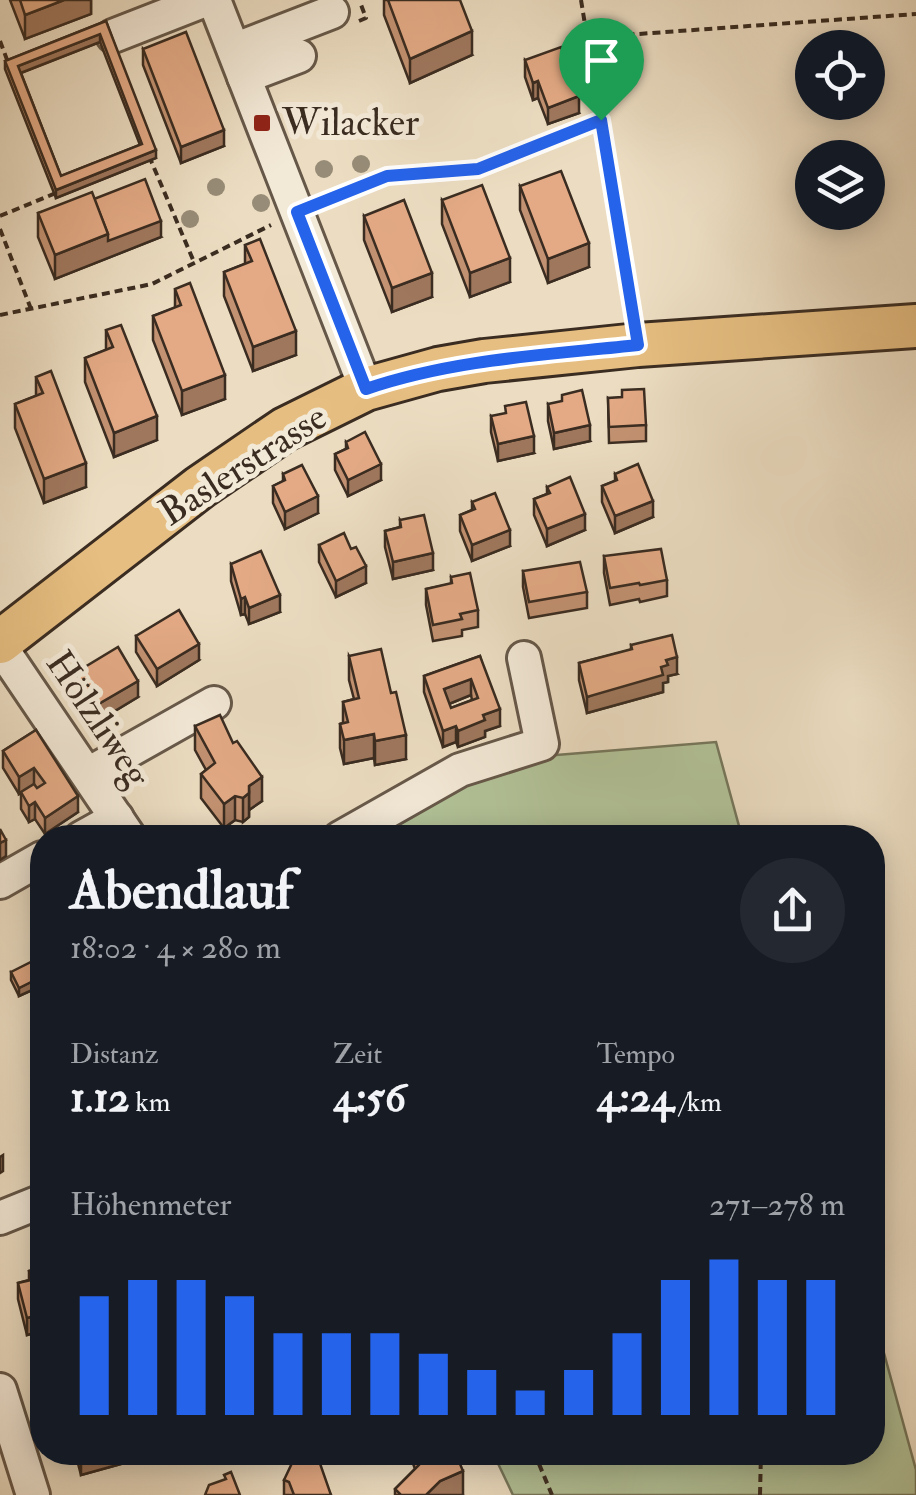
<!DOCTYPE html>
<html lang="de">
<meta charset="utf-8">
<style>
:root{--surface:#171b24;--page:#242831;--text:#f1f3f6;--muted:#9ea1a6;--accent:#2563eb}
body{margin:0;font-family:"IM FELL Double Pica",serif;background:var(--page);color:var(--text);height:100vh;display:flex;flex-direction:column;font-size:38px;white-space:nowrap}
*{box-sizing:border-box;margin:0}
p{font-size:32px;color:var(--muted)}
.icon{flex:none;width:55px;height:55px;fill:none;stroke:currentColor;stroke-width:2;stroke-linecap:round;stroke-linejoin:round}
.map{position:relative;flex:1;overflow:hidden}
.details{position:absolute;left:30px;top:825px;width:855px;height:640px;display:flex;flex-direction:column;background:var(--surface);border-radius:40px;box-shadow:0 5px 25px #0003}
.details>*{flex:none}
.buttons{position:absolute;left:795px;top:30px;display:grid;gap:20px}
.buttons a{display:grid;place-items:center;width:90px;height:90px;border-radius:50%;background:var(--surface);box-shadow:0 5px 25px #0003;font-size:50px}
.pin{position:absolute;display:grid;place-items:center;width:85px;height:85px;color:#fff;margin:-102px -42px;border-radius:50% 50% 50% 0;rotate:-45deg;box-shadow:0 0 10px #0007}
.pin .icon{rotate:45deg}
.round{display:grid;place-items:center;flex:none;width:105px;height:105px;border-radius:52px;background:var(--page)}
.summary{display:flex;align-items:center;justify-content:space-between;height:170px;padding:0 40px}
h1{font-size:55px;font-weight:700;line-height:75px}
.stats{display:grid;grid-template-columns:repeat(3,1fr);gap:15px;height:170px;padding:10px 40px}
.stats div{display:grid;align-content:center}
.stats b{font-size:42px;font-weight:700}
.stats small{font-size:28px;font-weight:400}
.stats p{font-size:28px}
.chart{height:280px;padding:20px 40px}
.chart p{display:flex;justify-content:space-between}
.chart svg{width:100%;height:180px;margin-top:10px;stroke:var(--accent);stroke-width:6}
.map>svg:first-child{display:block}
.green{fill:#b2c298;stroke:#76775c;stroke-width:2.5}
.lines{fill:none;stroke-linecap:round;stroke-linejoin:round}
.minor-casing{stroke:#665849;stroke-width:38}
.major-casing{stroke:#3a2c21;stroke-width:48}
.path{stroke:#3a2c21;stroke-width:4;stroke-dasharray:8 5;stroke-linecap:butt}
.minor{stroke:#f3e9d7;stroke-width:32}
.major{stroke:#e6be81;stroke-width:42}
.tree{fill:#978c77}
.wall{fill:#c39272;stroke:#3a2c21;stroke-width:2.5;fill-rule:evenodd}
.shaded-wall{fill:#9f775d;stroke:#3a2c21;stroke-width:2.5}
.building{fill:#e3aa85;stroke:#3a2c21;stroke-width:2.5;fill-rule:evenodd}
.route-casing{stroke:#fff;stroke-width:20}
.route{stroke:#2563eb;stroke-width:12}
.poi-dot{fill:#8f2418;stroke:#f3e9d7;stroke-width:4}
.labels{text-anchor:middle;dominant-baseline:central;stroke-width:10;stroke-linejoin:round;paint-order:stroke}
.poi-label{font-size:38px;fill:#3a2c21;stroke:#f3e9d7;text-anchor:start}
.street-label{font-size:38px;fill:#3a2c21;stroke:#f3e9d7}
</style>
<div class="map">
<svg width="916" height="1495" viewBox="0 0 916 1495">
<rect width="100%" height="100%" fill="#ecddc2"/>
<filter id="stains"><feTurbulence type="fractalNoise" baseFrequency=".002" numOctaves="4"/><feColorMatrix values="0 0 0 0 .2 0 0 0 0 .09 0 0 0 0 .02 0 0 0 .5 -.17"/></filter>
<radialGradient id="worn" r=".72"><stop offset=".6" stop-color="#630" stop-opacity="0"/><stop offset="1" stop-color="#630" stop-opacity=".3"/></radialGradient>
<g class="green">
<path d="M716,742L742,837L368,838L466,782L544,756Z"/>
<path d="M873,1313L916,1470V1495H513L493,1453L872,1452Z"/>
</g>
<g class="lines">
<g class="minor-casing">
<g id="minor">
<path d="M214,0L366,389"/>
<path d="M113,36L205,0"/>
<path d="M234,50L332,12"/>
<path d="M244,77L299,56"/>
<path d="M0,646L130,838"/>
<path d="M88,774L214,703"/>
<path d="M81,838L117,818"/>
<path d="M340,838L460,770L542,744L524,658"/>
<path d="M0,882L42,858"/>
<path d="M0,1218L42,1201"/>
<path d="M0,1390L33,1495"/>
</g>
</g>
<g class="major-casing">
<path id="major" d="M0,642L200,487L285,429L366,389L438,369L484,361L638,345L916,326"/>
</g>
<g class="path">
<path d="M581,0L632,311"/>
<path d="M359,21L366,18L360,2"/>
<path d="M0,41L9,65"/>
<path d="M588,41L624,35L916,14"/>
<path d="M149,156L194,262"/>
<path d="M320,203L387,176L478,169L601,120"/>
<path d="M0,216L56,193"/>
<path d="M0,229L31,309"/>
<path d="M0,315L152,284L271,225"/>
<path d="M534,1452L552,1495"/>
<path d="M760,1495L761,1452"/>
</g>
<use href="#minor" class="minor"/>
<use href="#major" class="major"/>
</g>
<g class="tree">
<circle cx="361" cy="164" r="9"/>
<circle cx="324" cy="169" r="9"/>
<circle cx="216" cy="187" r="9"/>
<circle cx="261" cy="203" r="9"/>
<circle cx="190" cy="219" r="9"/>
</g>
<g class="wall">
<path d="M10,0H91V14L25,39Z"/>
<path d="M384,0H388L472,55L410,83L384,15Z"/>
<path d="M106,21L156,158L56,198L5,69V61ZM100,42L140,145L61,176L21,73Z"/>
<path d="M143,49L224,146L181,163L143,65Z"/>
<path d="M525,60L579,113L548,124L538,98L533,100L525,77Z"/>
<path d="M520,186L589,267L548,283L520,210Z"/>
<path d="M94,199L161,237L55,279L38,237V213Z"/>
<path d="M442,200L510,282L470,297L442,224Z"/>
<path d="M364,216L432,297L392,312L364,240Z"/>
<path d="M245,245L296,355L253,371L224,296V272L245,264Z"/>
<path d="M175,289L225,399L182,415L153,340V316L175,308Z"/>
<path d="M106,330L157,440L114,457L85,382V358L106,350Z"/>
<path d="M36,377L86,487L44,503L15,428V404L36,396Z"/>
<path d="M608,398L646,425V441L609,443Z"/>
<path d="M548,404L590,441L554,449L548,421Z"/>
<path d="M491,416L534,453L498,461L491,432Z"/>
<path d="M346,442L381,480L348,496L335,470V454L346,449Z"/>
<path d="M283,474L318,513L285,529L273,503V486L283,481Z"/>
<path d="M615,474L653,517L615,533L602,502V486L615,481Z"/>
<path d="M547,487L585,530L547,546L534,515V499L547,494Z"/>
<path d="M472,502L510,546L472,561L460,531V515L472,510Z"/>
<path d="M400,520L433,570L393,579L385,547V531L400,527Z"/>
<path d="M319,545L351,549L366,583L336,597L319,562Z"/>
<path d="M604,556L667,580V596L640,602L639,599L610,605L604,573Z"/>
<path d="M231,564L280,612L249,624L245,614L241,615L231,581Z"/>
<path d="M523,571L587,592V608L529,618L523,587Z"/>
<path d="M451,577L478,610V627L462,630V636L433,641L426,605V589L451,584Z"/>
<path d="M136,636L199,660L157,686L136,652Z"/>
<path d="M631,645L677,674L668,676V682L663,683V692L587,713L579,680V663L631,650Z"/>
<path d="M349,656L406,759L375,765L374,758L344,764L340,748V724L343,723V702L354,699L349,680Z"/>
<path d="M480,656L500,726L485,731V737L458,747L456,742L443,747L424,692V676ZM471,695L472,700L451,708L449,704Z"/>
<path d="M75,673L138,697L95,723L75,689Z"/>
<path d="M195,726L233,743L262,801L249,810V817L243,822L235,820L224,828L201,798V774L206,770L195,750Z"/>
<path d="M36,730L78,812L45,834L35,819L29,822L21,809V793L19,794L3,768V751Z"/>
<path d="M11,972L39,987L19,996L11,980Z"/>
<path d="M42,1268V1331L27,1335L18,1299V1283L29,1280V1271Z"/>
<path d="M75,1452H128V1462L81,1475Z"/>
<path d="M308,1452L331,1495H284V1480L308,1455Z"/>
<path d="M409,1452H455L463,1495H395V1489L415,1469Z"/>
</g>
<g class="shaded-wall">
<path d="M64,0H91V14L25,39V15Z"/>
<path d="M472,31V55L410,83V59Z"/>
<path d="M100,34V42L18,74V66Z"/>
<path d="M538,81V98L533,100V83Z"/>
<path d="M579,96V113L548,124V108Z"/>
<path d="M224,130V146L181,163V147Z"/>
<path d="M156,150V158L56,198V190Z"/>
<path d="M161,221V237L55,279V255L108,234Z"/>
<path d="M589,243V267L548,283V259Z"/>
<path d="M510,258V282L470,297V273Z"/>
<path d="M432,273V297L392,312V288Z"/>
<path d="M296,331V355L253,371V347Z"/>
<path d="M225,375V399L182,415V391Z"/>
<path d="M157,416V440L114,457V433Z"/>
<path d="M590,425V441L554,449V433Z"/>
<path d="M534,436V453L498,461V444Z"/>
<path d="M86,463V487L44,503V479Z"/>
<path d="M381,464V480L348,496V480Z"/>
<path d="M318,496V513L285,529V512Z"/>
<path d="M653,501V517L615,533V516Z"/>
<path d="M585,514V530L547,546V529Z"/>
<path d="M510,530V546L472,561V545Z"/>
<path d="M433,553V570L393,579V562Z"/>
<path d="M366,566V583L336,597V581Z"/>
<path d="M280,595V612L249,624V608Z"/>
<path d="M245,597V614L241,615V599Z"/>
<path d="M199,644V660L157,686V669Z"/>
<path d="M677,657V674L668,676V682L663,683V692L587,713V697L661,667L666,660Z"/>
<path d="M471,679V695L444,706V689Z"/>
<path d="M138,681V697L95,723V706Z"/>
<path d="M500,709V726L485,731V737L458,747V731L483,715Z"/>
<path d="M456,726V742L443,747V731Z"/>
<path d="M374,734V758L344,764V740Z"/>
<path d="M406,735V759L375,765V741Z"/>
<path d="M34,768V785L19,794V777Z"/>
<path d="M262,777V801L249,810V786Z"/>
<path d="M249,793V817L243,822V798Z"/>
<path d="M78,796V812L45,834V818Z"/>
<path d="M235,796V820L224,828V804Z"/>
<path d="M35,802V819L29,822V806Z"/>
<path d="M6,840V856L0,860V843Z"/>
<path d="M39,978V987L19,996V988Z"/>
<path d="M3,1155V1171L0,1173V1157Z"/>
<path d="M42,1314V1331L27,1335V1318Z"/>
<path d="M103,1452H128V1462L81,1475V1459Z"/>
<path d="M463,1471V1495H426L440,1481Z"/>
</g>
<g class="building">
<path d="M20,0H64L25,15Z"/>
<path d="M388,0H460L472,31L410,59Z"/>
<path d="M106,21L156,150L56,190L5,61ZM100,34L142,144L61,176L18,66Z"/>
<path d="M186,32L224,130L181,147L143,49Z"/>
<path d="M561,47L579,96L548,108L538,81L533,83L525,60Z"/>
<path d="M561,171L589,243L548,259L520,186Z"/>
<path d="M145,179L161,221L108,241V234L94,199Z"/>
<path d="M482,185L510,258L470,273L442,200Z"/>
<path d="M92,192L108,234L55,255L38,213Z"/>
<path d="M404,200L432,273L392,288L364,216Z"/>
<path d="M260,239L296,331L253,347L224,272L252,261L245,245Z"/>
<path d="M190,283L225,375L182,391L153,316L181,305L175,289Z"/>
<path d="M121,325L157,416L114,433L85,358L113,347L106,330Z"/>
<path d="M51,371L86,463L44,479L15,404L43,393L36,377Z"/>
<path d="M644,389L646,425L609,427L608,398L622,397V390Z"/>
<path d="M582,390L590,425L554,433L548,404L562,401V395Z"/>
<path d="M526,402L534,436L498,444L491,416L506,413L505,406Z"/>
<path d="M365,432L381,464L348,480L335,454L348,448L346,442Z"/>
<path d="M638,464L653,501L615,516L602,486L617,480L615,474Z"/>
<path d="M302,465L318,496L285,512L273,486L285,480L283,474Z"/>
<path d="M570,477L585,514L547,529L534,499L550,493L547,487Z"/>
<path d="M495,493L510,530L472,545L460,515L475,509L472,502Z"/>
<path d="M424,515L433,553L393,562L385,531L401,527L400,520Z"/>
<path d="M344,533L351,549L356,547L366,566L336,581L319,545Z"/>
<path d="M661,549L667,580L640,585L639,583L610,588L604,556Z"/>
<path d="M261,551L280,595L249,608L245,597L241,599L231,564Z"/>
<path d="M580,562L587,592L529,602L523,571Z"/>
<path d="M470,573L478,610L460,614L462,619L433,625L426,589L452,583L451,577Z"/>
<path d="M179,610L199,644L157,669L136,636Z"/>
<path d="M672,635L677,657L666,660L668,665L661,667L663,675L587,697L579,663L632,649L631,645Z"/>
<path d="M118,647L138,681L95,706L75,673Z"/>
<path d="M381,649L391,693L396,692L406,735L375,741L374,734L344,740L340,724L348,722L343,702L359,698L349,656Z"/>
<path d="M480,656L500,709L483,715L485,720L458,731L456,726L443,731L424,676ZM471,679L478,698L451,708L444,689Z"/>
<path d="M220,715L233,743L237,741L262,777L249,786V793L243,798L235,796L224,804L201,774L215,763L195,726Z"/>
<path d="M36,730L78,796L45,818L35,802L29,806L21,792L34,784L37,788L45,783L34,768L19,777L3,751Z"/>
<path d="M0,829L6,840L0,843Z"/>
<path d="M31,962L39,978L19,988L11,972Z"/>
<path d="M42,1268V1314L27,1318L18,1283L31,1280L29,1271Z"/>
<path d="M79,1452H103L81,1459Z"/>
<path d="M309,1452H316L331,1495H294L289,1482L284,1480L293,1461L309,1454Z"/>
<path d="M419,1452H455L463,1471L440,1481L426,1495H401L395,1489L422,1462Z"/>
<path d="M231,1472L240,1495H205L209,1485L226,1479L224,1475Z"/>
</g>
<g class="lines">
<g class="route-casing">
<path id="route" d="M601,120L638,345C546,355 454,359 366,389L297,212L387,176L478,169Z"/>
</g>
<use href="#route" class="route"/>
</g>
<rect class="poi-dot" x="252" y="113" width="20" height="20" rx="5"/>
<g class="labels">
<g class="poi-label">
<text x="282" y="123">Wilacker</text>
</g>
<g class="street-label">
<text transform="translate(243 465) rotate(-33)">Baslerstrasse</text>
<text transform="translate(98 719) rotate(56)">Hölzliweg</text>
</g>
</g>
<rect width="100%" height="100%" filter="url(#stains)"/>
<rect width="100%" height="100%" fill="url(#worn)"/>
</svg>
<div class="buttons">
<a><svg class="icon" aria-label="locate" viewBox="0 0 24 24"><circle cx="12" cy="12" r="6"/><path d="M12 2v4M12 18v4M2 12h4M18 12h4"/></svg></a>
<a><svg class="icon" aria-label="layers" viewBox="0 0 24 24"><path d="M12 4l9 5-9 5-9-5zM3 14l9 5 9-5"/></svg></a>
</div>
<div class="pin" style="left:601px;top:120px;background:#1e9e55"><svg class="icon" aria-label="arrive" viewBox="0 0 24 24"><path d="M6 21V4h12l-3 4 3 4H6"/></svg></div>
<section class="details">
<div class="summary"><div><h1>Abendlauf</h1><p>18:02 · 4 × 280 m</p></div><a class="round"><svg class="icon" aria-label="share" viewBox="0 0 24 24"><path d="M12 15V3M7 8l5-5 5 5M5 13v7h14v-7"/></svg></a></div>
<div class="stats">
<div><p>Distanz</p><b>1.12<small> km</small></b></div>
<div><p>Zeit</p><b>4:56</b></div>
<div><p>Tempo</p><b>4:24<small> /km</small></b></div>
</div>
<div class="chart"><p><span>Höhenmeter</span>271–278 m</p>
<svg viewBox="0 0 160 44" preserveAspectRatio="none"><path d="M5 44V15M15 44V11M25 44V11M35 44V15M45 44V24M55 44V24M65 44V24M75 44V29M85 44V33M95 44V38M105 44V33M115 44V24M125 44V11M135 44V6M145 44V11M155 44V11"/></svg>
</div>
</section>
</div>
